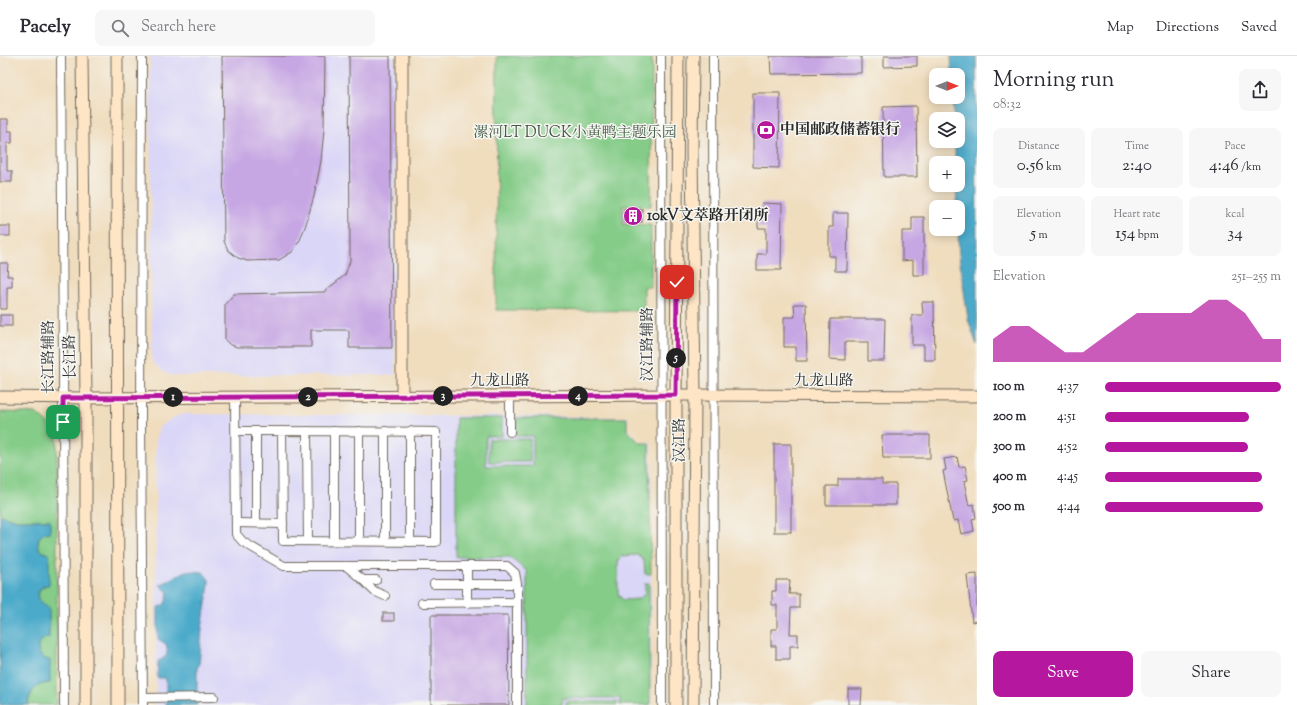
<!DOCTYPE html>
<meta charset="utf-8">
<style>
:root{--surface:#fff;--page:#f7f7f7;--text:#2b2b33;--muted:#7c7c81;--line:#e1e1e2;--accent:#b5179e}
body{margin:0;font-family:"Sorts Mill Goudy","Noto Serif SC",serif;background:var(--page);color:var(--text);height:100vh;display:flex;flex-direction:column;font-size:15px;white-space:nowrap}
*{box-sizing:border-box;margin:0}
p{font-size:13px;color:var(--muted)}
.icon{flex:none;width:22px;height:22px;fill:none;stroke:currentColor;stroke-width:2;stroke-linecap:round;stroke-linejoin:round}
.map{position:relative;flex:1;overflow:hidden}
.sheet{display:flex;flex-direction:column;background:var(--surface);width:320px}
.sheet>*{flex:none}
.needle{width:26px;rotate:90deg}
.tools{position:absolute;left:929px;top:12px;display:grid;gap:8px}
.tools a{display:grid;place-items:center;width:36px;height:36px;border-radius:8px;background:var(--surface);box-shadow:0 2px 10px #0003;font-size:20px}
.pin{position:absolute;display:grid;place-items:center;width:34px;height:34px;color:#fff;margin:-17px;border-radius:8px;box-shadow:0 2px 6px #0006}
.km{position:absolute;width:20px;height:20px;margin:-10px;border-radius:50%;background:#222;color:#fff;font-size:11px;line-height:20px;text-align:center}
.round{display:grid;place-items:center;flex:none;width:42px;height:42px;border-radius:8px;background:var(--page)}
.headline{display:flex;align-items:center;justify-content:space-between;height:68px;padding:0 16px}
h1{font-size:22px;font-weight:600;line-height:30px}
.metrics{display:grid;grid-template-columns:repeat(3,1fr);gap:6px;height:68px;padding:4px 16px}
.metrics div{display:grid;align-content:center;border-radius:8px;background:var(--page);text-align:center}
.metrics b{font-size:17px;font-weight:600}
.metrics small{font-size:11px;font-weight:400}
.metrics p{font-size:11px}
.chart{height:112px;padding:8px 16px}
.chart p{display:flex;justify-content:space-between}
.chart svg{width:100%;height:72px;margin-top:4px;fill:var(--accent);opacity:.7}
.button{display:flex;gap:8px;margin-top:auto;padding:8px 16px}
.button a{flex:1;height:46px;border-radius:8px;background:var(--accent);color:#fff;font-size:16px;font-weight:600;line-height:46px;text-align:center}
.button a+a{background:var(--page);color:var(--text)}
ul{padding:0 16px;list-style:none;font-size:13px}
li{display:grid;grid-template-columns:64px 48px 1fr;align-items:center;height:30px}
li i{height:10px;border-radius:5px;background:var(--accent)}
header{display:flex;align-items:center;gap:24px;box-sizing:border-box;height:56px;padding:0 20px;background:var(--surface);border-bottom:1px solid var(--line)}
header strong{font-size:19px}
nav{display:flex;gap:22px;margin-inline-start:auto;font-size:14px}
.search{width:280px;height:36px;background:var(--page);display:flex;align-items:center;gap:10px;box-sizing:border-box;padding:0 14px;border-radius:8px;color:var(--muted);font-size:15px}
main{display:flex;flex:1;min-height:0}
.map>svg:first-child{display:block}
.built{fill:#dad6f7}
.green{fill:#85cc88;stroke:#587c5a}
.water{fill:#4baaca;stroke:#3b6a7a}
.building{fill:#c6a6e3}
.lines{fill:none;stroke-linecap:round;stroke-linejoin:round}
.street-casing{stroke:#70695e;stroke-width:10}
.secondary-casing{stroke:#70695e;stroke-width:13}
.street{stroke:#fff;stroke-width:8}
.secondary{stroke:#fde5c5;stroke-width:11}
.route-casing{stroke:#fff;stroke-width:8}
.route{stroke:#b5179e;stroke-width:5}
.labels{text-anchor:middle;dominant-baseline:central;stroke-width:3;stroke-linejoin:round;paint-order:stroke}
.poi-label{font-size:15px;font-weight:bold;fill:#2b2b2b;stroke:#f6f6f2;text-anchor:start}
.park-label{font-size:15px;fill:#465b47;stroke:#f6f6f2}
.street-label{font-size:15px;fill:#2b2b2b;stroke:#f6f6f2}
</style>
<header>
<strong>Pacely</strong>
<div class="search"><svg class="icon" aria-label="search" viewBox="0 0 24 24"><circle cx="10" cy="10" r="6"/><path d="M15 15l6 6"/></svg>Search here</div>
<nav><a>Map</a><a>Directions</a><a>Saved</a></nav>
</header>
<main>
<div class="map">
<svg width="977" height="649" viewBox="0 0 977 649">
<rect width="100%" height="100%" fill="#f6f6f2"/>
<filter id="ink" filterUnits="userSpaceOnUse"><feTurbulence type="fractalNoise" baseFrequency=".025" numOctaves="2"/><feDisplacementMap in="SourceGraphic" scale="8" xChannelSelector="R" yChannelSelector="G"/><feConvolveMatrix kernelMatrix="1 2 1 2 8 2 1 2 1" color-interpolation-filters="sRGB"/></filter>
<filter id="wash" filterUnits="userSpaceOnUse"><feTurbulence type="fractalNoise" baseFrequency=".012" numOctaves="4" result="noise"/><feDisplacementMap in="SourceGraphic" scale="16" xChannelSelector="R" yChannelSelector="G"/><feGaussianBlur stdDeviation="0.9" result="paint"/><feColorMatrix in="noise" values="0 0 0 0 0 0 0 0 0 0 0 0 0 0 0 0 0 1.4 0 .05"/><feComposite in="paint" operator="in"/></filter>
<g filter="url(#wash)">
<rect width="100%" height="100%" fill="#f0ddbe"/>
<g class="built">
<path d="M150,0H395V319L173,320L163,316L152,306Z"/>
<path d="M182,358L628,361V373L640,386H651V649H156V383L159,371L171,363Z"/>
</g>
<g class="green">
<path d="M497,0H652L651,150H623V168L651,169V231H644V255L496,254Z"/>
<path d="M0,356L36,357L57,376V649H28V648C30,635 37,627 50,627L45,603C35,596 35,583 49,581L46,550C36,544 36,534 46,529L49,498C40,497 37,490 39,482L45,476L49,464H17L0,459Z"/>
<path d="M456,362H502V380H486V410H533V380H516V362H627V374L640,387H649L651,518H645L644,505L638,499L622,500L618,506V538L623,544L639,543L645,537V527H649L650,649H620V642H563L562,649H527V515L509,501H456Z"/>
<rect x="489" y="383" width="41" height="23"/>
<path d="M566,645L617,646V649H566Z"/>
</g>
<g class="water">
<path d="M951,0H976L977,289L968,263L959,199L956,129H958V107H955V85H958V63H954L953,41H958V19H952Z"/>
<path d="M0,459L17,464H50V476C34,477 34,496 49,498V529C34,529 35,549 49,551V581C33,583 35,602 50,604V627C37,627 29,635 28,649H0Z"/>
<path d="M186,515L203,516L209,524V529L202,572L199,610H197V649H166V622H157L158,605C167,602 169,596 166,588L158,583V551L164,549L167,543L168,536L160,529Z"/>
</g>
<g id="blocks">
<g class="building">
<path d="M222,0H325L324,74L321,105L314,140L306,168L300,184L292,196L279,204L247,205L238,202L228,194L224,185Z"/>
<path d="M349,0H390L392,292H349V274H311V291H237L229,288L225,284V248L234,238L324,236L345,219L350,205Z"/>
<path d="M770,0H861V17L771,18Z"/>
<path d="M884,0H917V10L884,11Z"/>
<path d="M753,37H780L779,112L753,111Z"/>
<path d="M916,50L917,121H884L883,51Z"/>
<path d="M0,63H8V75H12V87H7V115H12V126H0Z"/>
<path d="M762,147L782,148L781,214H757V198H766V172H758V157H761Z"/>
<rect x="624" y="153" width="18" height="13"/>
<path d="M833,157H848L847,215H835V200H829V171H833Z"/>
<path d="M912,161H924V219H913V204L902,205V175H912Z"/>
<rect x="0" y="170" width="10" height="10"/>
<path d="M0,207H8L7,220H12V231H7V253H0Z"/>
<path d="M922,246H934L935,304H924V289H912V259H923Z"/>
<path d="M794,248H806L807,305H796V291H784V261H795Z"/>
<rect x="0" y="259" width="12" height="11"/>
<path d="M830,263H885L884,305H868V286H845V304L829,303Z"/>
<path d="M882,379H930V402H883Z"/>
<rect x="774" y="388" width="17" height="88"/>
<path d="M957,401L959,411L965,410L968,424L964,425L969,450L974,448L976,462L972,463L974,475L961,478L958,464L953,465L943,415L946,414L944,403Z"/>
<path d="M838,423H882V428H896V449H826V430H838Z"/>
<path d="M977,518V565L972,566L967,519Z"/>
<path d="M776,524H790L789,538H799V552H791L790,578H798V590H790V603H776V590H771V573H777V549H772V535H776Z"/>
<rect x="383" y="557" width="11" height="8"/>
<path d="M431,559H508L509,649H431Z"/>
<path d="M848,633H862L861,649H848Z"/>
</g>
</g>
</g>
<g filter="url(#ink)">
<use href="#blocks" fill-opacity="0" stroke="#70695e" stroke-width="1"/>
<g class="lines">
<g class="street-casing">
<g id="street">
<path d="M61,0L63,303L64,649"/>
<path d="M142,0L141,366L143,649"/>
<path d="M661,0L662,649"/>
<path d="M713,0L714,649"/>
<path d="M510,340V376"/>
<path d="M235,341L236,478L243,486L284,510H507L515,517L517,528V649"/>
<path d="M236,375C303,375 370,375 436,376V486L283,485L282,375"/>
<path d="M307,375L308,485"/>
<path d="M410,375V486"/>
<path d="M236,467L283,468"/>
<path d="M256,467V375"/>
<path d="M334,485V375"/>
<path d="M359,485V375"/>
<path d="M385,485V375"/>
<path d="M346,510L363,524H376"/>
<path d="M363,524L374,535L385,540"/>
<path d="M434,528H517"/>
<path d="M422,547L517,546"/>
<path d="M467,547V510"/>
<path d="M143,642L214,641"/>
</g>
</g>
<g class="secondary-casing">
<g id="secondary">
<path d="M82,0L86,342V649"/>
<path d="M117,0L118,649"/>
<path d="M693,0L692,95L695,339L693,649"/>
<path d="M402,340V0"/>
<path d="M0,341L86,342L676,339L977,340"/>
<path d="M676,649V339L678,0"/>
</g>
</g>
<use href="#street" class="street"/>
<use href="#secondary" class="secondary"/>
</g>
</g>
<g class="lines" filter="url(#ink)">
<g class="route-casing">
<path id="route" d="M63,366V342L676,339L677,226"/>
</g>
<use href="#route" class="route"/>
</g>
<defs>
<g id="bank-disc" transform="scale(1)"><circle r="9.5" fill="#b5179e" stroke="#f6f6f2"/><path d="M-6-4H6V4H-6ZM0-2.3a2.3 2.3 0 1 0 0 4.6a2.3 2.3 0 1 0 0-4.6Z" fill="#fff"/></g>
<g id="building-disc" transform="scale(1)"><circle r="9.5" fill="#b5179e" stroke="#f6f6f2"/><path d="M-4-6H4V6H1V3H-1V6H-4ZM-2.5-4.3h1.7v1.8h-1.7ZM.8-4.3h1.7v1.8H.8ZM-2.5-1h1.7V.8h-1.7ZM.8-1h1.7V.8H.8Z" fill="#fff"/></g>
</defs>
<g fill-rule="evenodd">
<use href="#bank-disc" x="766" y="74"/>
<use href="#building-disc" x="633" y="160"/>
</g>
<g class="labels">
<g class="poi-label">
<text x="780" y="74">中国邮政储蓄银行</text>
<text x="647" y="160">10kV文萃路开闭所</text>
</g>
<g class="park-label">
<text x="575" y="77">漯河LT DUCK小黄鸭主题乐园</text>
</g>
<g class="street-label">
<text transform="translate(648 288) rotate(-90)">汉江路辅路</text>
<text transform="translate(49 301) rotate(-90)">长江路辅路</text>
<text transform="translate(71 301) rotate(-91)">长江路</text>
<text x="500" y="325">九龙山路</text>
<text x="824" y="325">九龙山路</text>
<text transform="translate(680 384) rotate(-90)">汉江路</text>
</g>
</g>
</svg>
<div class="tools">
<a><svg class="needle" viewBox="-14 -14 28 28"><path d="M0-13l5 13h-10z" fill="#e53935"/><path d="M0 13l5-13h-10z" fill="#7c7c81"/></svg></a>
<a><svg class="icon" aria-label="layers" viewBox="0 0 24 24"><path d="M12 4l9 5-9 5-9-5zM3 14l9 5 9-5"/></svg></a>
<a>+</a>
<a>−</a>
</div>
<div class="pin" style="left:63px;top:366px;background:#1e9e55"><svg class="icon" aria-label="arrive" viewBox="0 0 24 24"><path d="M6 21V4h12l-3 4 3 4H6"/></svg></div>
<div class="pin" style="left:677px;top:226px;background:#d93025"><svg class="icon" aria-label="check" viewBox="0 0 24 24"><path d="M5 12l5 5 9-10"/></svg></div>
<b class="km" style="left:173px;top:341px">1</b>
<b class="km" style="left:308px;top:341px">2</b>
<b class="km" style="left:443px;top:340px">3</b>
<b class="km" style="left:578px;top:340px">4</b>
<b class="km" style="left:676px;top:302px">5</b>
</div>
<section class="sheet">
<div class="headline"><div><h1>Morning run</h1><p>08:32</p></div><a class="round"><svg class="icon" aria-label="share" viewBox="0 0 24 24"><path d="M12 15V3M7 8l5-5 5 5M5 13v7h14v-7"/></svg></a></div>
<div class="metrics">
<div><p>Distance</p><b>0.56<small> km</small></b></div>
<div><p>Time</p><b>2:40</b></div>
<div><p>Pace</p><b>4:46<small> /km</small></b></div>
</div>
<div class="metrics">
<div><p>Elevation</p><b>5<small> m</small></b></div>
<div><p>Heart rate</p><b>154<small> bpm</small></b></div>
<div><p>kcal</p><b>34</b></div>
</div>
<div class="chart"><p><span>Elevation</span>251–255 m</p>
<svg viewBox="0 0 160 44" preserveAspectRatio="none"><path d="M0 44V30L10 22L20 22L30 30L40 38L50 38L60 30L70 22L80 14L90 14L100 14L110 14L120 6L130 6L140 14L150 30L160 30V44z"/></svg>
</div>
<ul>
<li><b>100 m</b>4:37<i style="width:100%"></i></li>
<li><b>200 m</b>4:51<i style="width:82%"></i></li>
<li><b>300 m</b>4:52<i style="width:81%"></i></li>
<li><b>400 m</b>4:45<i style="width:89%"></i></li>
<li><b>500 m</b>4:44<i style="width:90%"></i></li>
</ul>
<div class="button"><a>Save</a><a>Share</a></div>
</section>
</main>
